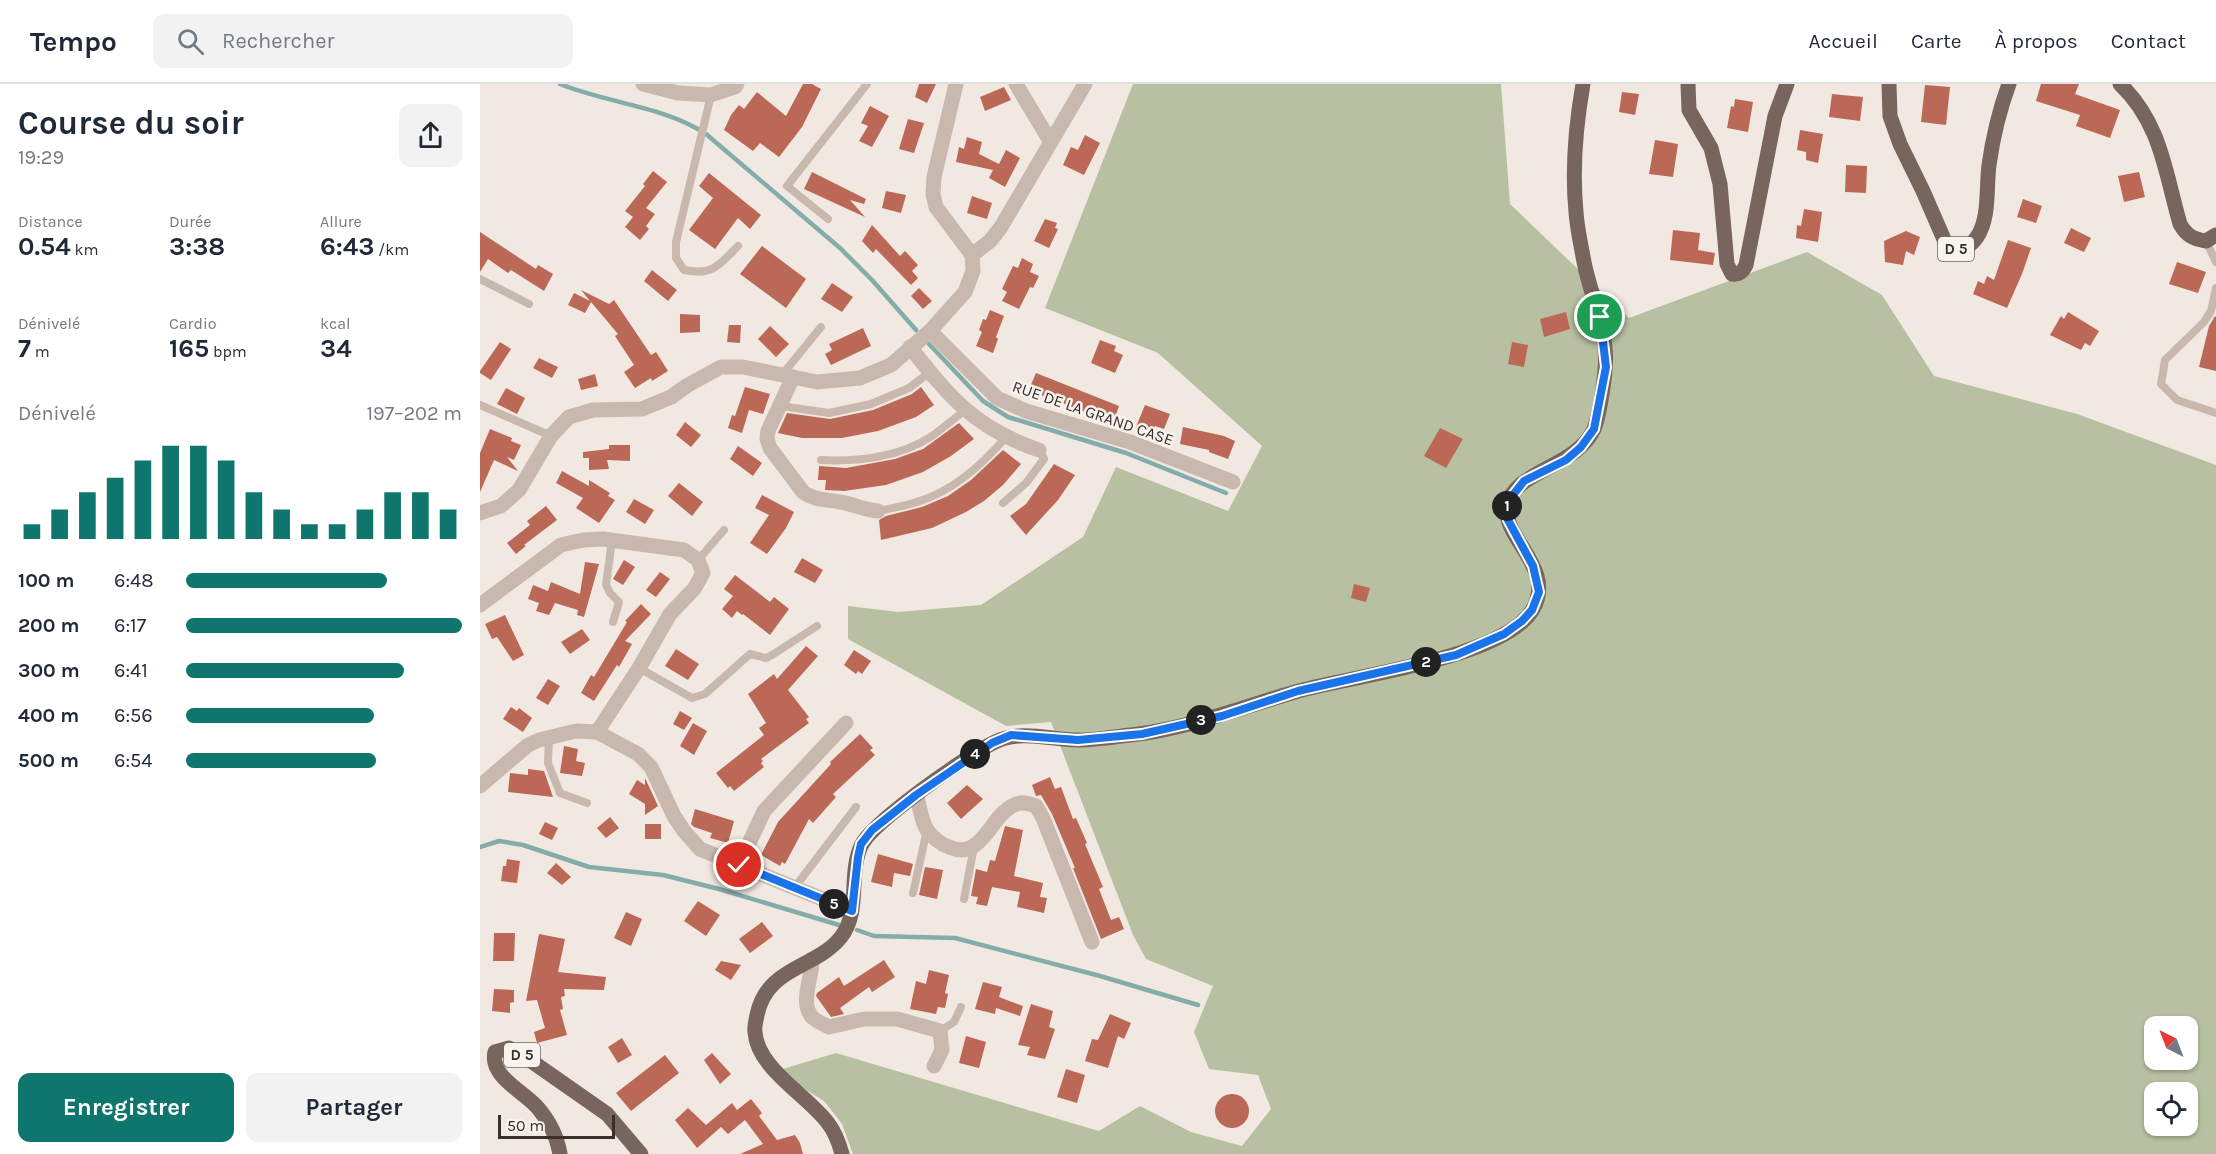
<!DOCTYPE html>
<html lang="fr">
<meta charset="utf-8">
<style>
:root{--surface:#fff;--page:#f2f2f3;--text:#1f2937;--muted:#747a83;--line:#e0e1e3;--accent:#0f766e}
body{margin:0;font-family:Karla,sans-serif;background:var(--page);color:var(--text);height:100vh;display:flex;flex-direction:column;font-size:22px;white-space:nowrap}
*{box-sizing:border-box;margin:0}
p{font-size:20px;color:var(--muted)}
.icon{flex:none;width:33px;height:33px;fill:none;stroke:currentColor;stroke-width:2;stroke-linecap:round;stroke-linejoin:round}
.map{position:relative;flex:1;overflow:hidden}
.sheet{display:flex;flex-direction:column;background:var(--surface);width:480px}
.sheet>*{flex:none}
.needle{width:39px;rotate:318deg}
.buttons{position:absolute;left:1664px;top:932px;display:grid;gap:12px}
.buttons a{display:grid;place-items:center;width:54px;height:54px;border-radius:12px;background:var(--surface);box-shadow:0 2px 4px #0004;font-size:30px}
.scale{position:absolute;left:18px;bottom:15px;width:117px;box-sizing:border-box;padding-left:6px;border:3px solid #382f2c;border-top:0;font-size:16px;line-height:21px;white-space:nowrap;color:#382f2c;-webkit-text-stroke:4px #f9f3ee;paint-order:stroke}
.pin{position:absolute;display:grid;place-items:center;width:51px;height:51px;color:#fff;margin:-26px;border:3px solid #fff;border-radius:50%;box-shadow:0 2px 6px #0007}
.km{position:absolute;width:30px;height:30px;margin:-15px;border-radius:50%;background:#222;color:#fff;font-size:16px;line-height:30px;text-align:center}
.round{display:grid;place-items:center;flex:none;width:63px;height:63px;border-radius:12px;background:var(--page)}
.overview{display:flex;align-items:center;justify-content:space-between;height:102px;padding:0 18px}
h1{font-size:33px;font-weight:700;line-height:45px}
.figures{display:grid;grid-template-columns:repeat(3,1fr);gap:9px;height:102px;padding:6px 18px}
.figures div{display:grid;align-content:center}
.figures b{font-size:26px;font-weight:700}
.figures small{font-size:16px;font-weight:400}
.figures p{font-size:16px}
.chart{height:168px;padding:12px 18px}
.chart p{display:flex;justify-content:space-between}
.chart svg{width:100%;height:108px;margin-top:6px;stroke:var(--accent);stroke-width:6}
.action{display:flex;gap:12px;margin-top:auto;padding:12px 18px}
.action a{flex:1;height:69px;border-radius:12px;background:var(--accent);color:#fff;font-size:24px;font-weight:700;line-height:69px;text-align:center}
.action a+a{background:var(--page);color:var(--text)}
ul{padding:0 18px;list-style:none;font-size:20px}
li{display:grid;grid-template-columns:96px 72px 1fr;align-items:center;height:45px}
li i{height:15px;border-radius:8px;background:var(--accent)}
header{display:flex;align-items:center;gap:36px;box-sizing:border-box;height:84px;padding:0 30px;background:var(--surface);border-bottom:2px solid var(--line)}
header strong{font-size:28px}
nav{display:flex;gap:33px;margin-inline-start:auto;font-size:21px}
.search{width:420px;height:54px;background:var(--page);display:flex;align-items:center;gap:15px;box-sizing:border-box;padding:0 21px;border-radius:12px;color:var(--muted);font-size:22px}
main{display:flex;flex:1;min-height:0}
.map>svg:first-child{display:block}
.green{fill:#b8c0a2;fill-rule:evenodd}
.lines{fill:none;stroke-linecap:round;stroke-linejoin:round}
.stream{stroke:#83acab;stroke-width:4.5}
.building{fill:#bb6856}
.lane{stroke:#c9b8ae;stroke-width:8}
.street{stroke:#c9b8ae;stroke-width:15}
.primary{stroke:#78655e;stroke-width:15}
.route-casing{stroke:#fff;stroke-width:12}
.route{stroke:#1a73e8;stroke-width:8}
.labels{text-anchor:middle;dominant-baseline:central;stroke-width:5;stroke-linejoin:round;paint-order:stroke}
.shield{fill:#f9f3ee;stroke:#726a66;stroke-width:1.5}
.shield-label{font-size:15px;font-weight:bold;fill:#382f2c}
.street-label{font-size:16px;fill:#382f2c;stroke:#f9f3ee}
</style>
<header>
<strong>Tempo</strong>
<div class="search"><svg class="icon" aria-label="search" viewBox="0 0 24 24"><circle cx="10" cy="10" r="6"/><path d="M15 15l6 6"/></svg>Rechercher</div>
<nav><a>Accueil</a><a>Carte</a><a>À propos</a><a>Contact</a></nav>
</header>
<main>
<section class="sheet">
<div class="overview"><div><h1>Course du soir</h1><p>19:29</p></div><a class="round"><svg class="icon" aria-label="share" viewBox="0 0 24 24"><path d="M12 15V3M7 8l5-5 5 5M5 13v7h14v-7"/></svg></a></div>
<div class="figures">
<div><p>Distance</p><b>0.54<small> km</small></b></div>
<div><p>Durée</p><b>3:38</b></div>
<div><p>Allure</p><b>6:43<small> /km</small></b></div>
</div>
<div class="figures">
<div><p>Dénivelé</p><b>7<small> m</small></b></div>
<div><p>Cardio</p><b>165<small> bpm</small></b></div>
<div><p>kcal</p><b>34</b></div>
</div>
<div class="chart"><p><span>Dénivelé</span>197–202 m</p>
<svg viewBox="0 0 160 44" preserveAspectRatio="none"><path d="M5 44V38M15 44V32M25 44V25M35 44V19M45 44V12M55 44V6M65 44V6M75 44V12M85 44V25M95 44V32M105 44V38M115 44V38M125 44V32M135 44V25M145 44V25M155 44V32"/></svg>
</div>
<ul>
<li><b>100 m</b>6:48<i style="width:73%"></i></li>
<li><b>200 m</b>6:17<i style="width:100%"></i></li>
<li><b>300 m</b>6:41<i style="width:79%"></i></li>
<li><b>400 m</b>6:56<i style="width:68%"></i></li>
<li><b>500 m</b>6:54<i style="width:69%"></i></li>
</ul>
<div class="action"><a>Enregistrer</a><a>Partager</a></div>
</section>
<div class="map">
<svg width="1736" height="1070" viewBox="0 0 1736 1070">
<rect width="100%" height="100%" fill="#f1e9e1"/>
<path class="green" d="M653,0H1021L1030,120L1149,234L1327,168L1402,211L1454,292L1597,330L1736,381V1070H373L362,1040L344,1017L296,987L356,969L619,1047L660,1022L711,1048L762,1062L791,1025L778,991L729,985L714,948L733,902L666,875L653,851L571,638L526,642L368,555V522L418,528L501,521L603,453L636,383L748,427L782,362L678,269L565,224ZM1674,942H1707V975H1674ZM1674,1008H1707V1041H1674Z"/>
<g class="lines">
<g class="stream">
<path d="M80,0C126,19 184,22 226,50L360,164L392,196L436,246"/>
<path d="M449,260L503,317L528,333L646,369L746,409"/>
<path d="M0,763L19,757L43,761L109,783L183,791L239,805L359,841"/>
<path d="M377,846L394,852L475,854L620,892L718,921"/>
</g>
</g>
<g class="building">
<path d="M323,0H332L341,5L322,43L299,73L280,59L273,67L244,46L251,31L259,21L264,25L277,8L306,32Z"/>
<path d="M439,0H456L447,19L435,13Z"/>
<path d="M1561,0H1599L1595,10L1640,26L1630,54L1596,42L1600,31L1556,17Z"/>
<path d="M1445,1L1470,3L1466,41L1441,38Z"/>
<path d="M524,3L531,16L505,27L500,13Z"/>
<path d="M1142,8L1159,10L1155,31L1139,28Z"/>
<path d="M1352,10L1383,13L1380,37L1349,33Z"/>
<path d="M1255,15L1273,18L1268,48L1247,44L1251,22L1254,23Z"/>
<path d="M390,22L409,32L392,63L379,57L388,42L381,39Z"/>
<path d="M428,35L444,39L434,69L419,65Z"/>
<path d="M1320,46L1343,50L1338,79L1326,76V68L1317,66Z"/>
<path d="M605,51L620,59L604,91L583,81L591,63L598,66Z"/>
<path d="M487,53L502,58L499,70L519,80L526,66L540,74L525,103L509,94L513,86L476,78L479,63L484,65Z"/>
<path d="M1175,56L1198,60L1193,93L1169,90Z"/>
<path d="M1366,81L1387,82L1386,109L1365,108Z"/>
<path d="M173,87L187,98L166,124L175,130L166,142L169,145L160,156L145,143L153,133L145,127L165,102L163,100Z"/>
<path d="M332,88L386,115L384,120L370,116L385,133L324,105Z"/>
<path d="M1659,88L1665,113L1644,118L1638,92Z"/>
<path d="M229,89L281,131L270,145L258,134L235,165L209,146L233,114L219,102Z"/>
<path d="M406,107L426,111L421,129L402,124Z"/>
<path d="M492,112L512,119L507,135L487,129Z"/>
<path d="M1543,115L1562,122L1556,139L1537,133Z"/>
<path d="M1324,125L1342,128L1338,158L1316,154L1317,141L1321,142Z"/>
<path d="M565,135L577,139L575,144L578,145L569,164L554,157Z"/>
<path d="M392,141L420,172L425,167L438,181L432,187L438,194L431,201L396,165L393,169L382,157Z"/>
<path d="M1591,144L1611,154L1604,168L1584,159Z"/>
<path d="M1193,146L1220,149L1218,166L1235,169L1233,181L1190,176Z"/>
<path d="M1426,147L1440,153L1434,171L1426,167L1423,181L1405,178L1404,157Z"/>
<path d="M0,148L56,185L58,181L73,190L64,207L31,186L28,189L8,175L0,188Z"/>
<path d="M1528,156L1551,164L1542,190L1527,224L1493,210L1498,197L1504,200L1507,192L1514,196Z"/>
<path d="M282,162L326,195L306,224L260,190Z"/>
<path d="M542,174L553,180L550,188L559,192L553,204L550,203L539,225L522,217L527,208L522,205L533,182L538,184Z"/>
<path d="M1697,178L1726,188L1718,209L1689,200Z"/>
<path d="M172,186L197,206L188,217L164,197Z"/>
<path d="M352,199L373,213L362,228L341,215Z"/>
<path d="M439,204L452,217L443,225L431,212Z"/>
<path d="M101,206L129,220L134,216L171,271L176,268L188,287L172,297L171,294L155,304L144,288L154,281L135,252L138,250L111,218L105,229L88,221L94,209L110,217Z"/>
<path d="M510,226L524,232L516,253L518,255L513,269L496,262L502,248L499,246L503,235L506,236Z"/>
<path d="M1086,228L1090,245L1064,253L1060,235Z"/>
<path d="M1588,228L1619,247L1610,262L1605,259L1601,266L1570,251L1581,232L1584,235Z"/>
<path d="M200,230L220,231V248L200,249Z"/>
<path d="M1735,232L1736,233V287L1719,283L1729,242Z"/>
<path d="M249,241H261L260,259L247,258Z"/>
<path d="M290,242L309,260L296,273L278,255Z"/>
<path d="M383,244L391,262L351,281L345,270L352,266L349,260Z"/>
<path d="M620,256L636,262L634,267L643,271L635,289L611,279Z"/>
<path d="M20,258L31,265L11,296L0,289V287Z"/>
<path d="M1032,258L1048,261L1044,283L1028,280Z"/>
<path d="M59,274L78,283L72,294L53,284Z"/>
<path d="M556,289L639,322L633,339L561,311L559,316L547,310Z"/>
<path d="M115,290L118,302L101,306L98,295Z"/>
<path d="M265,303L290,310L283,330L269,326L262,349L248,344L252,331L255,332Z"/>
<path d="M441,303L454,321L436,333L398,347L362,354H322L298,349L307,329L350,335L393,326L432,310Z"/>
<path d="M26,304L45,314L37,330L17,320Z"/>
<path d="M665,321L690,330L684,345L675,342L672,350L656,343Z"/>
<path d="M205,338L221,351L211,363L196,351Z"/>
<path d="M479,339L494,355L471,372L443,388L406,401L364,407L345,406L346,396H338L339,382L366,384L415,375L443,365Z"/>
<path d="M703,343L744,352L755,357L748,375L729,368V366L700,360Z"/>
<path d="M960,344L983,355L966,384L944,372Z"/>
<path d="M10,345L32,354L31,357L41,361L34,376L27,373L38,387L14,376L0,408V369Z"/>
<path d="M129,361H150V377L127,376L129,385L109,386V374H103V368L129,365Z"/>
<path d="M258,362L282,379L273,392L250,375Z"/>
<path d="M523,366L541,380L523,401L504,417L486,428L452,444L401,456L399,436L406,432L442,423L468,412L491,396Z"/>
<path d="M574,380L595,391L578,416L546,451L530,432L546,420Z"/>
<path d="M82,387L109,402V396L130,409L128,412L135,416L119,439L96,424L103,414L76,399Z"/>
<path d="M199,399L223,418L212,432L188,412Z"/>
<path d="M282,411L314,428L306,444L287,470L270,459L289,431L275,424Z"/>
<path d="M154,415L174,426L165,440L146,428Z"/>
<path d="M66,422L77,436L44,461L46,462L36,470L27,459L50,441L47,437Z"/>
<path d="M322,474L343,486L335,499L314,488Z"/>
<path d="M144,476L155,483L143,501L133,495Z"/>
<path d="M105,478L119,480L104,533L97,531L98,526L75,519L69,531L56,527L59,519L48,515L53,501L68,507L71,498L100,510Z"/>
<path d="M180,488L190,495L176,513L166,506Z"/>
<path d="M255,491L290,518L294,513L309,525L290,551L263,530L262,531L257,527L252,534L242,525L253,512L244,505Z"/>
<path d="M874,500L890,504L886,518L871,514Z"/>
<path d="M161,520L171,530L145,557L152,560L139,583L137,581L114,617L101,609L111,591L114,593L147,538L145,537Z"/>
<path d="M25,531L44,571L33,577L17,553L12,555L5,540Z"/>
<path d="M102,545L110,556L90,570L81,558Z"/>
<path d="M326,562L338,572L308,606L329,633L326,635L329,639L281,675L283,677L281,679L284,683L254,707L250,702L248,704L236,689L284,651L279,644L286,639L268,610L294,590L297,595Z"/>
<path d="M196,565L219,580L208,596L185,582Z"/>
<path d="M374,566L391,577L382,590L378,587L376,590L364,581Z"/>
<path d="M68,595L80,602L68,621L56,614Z"/>
<path d="M31,623L37,627L39,624L52,634L43,648L23,635Z"/>
<path d="M200,627L212,634L204,646L193,640Z"/>
<path d="M213,639L227,647L214,671L200,662Z"/>
<path d="M380,650L393,664L390,666L395,671L353,710L356,713L333,739L329,735L305,780L302,778L300,782L281,771L298,738L351,680L350,678Z"/>
<path d="M84,662L98,665L96,677L105,679L102,692L80,689Z"/>
<path d="M48,685L64,687L73,713L28,708L30,689L48,691Z"/>
<path d="M570,693L575,705L581,703L593,735L596,734L607,759L605,760L623,803L619,805L631,836L639,833L644,845L621,855L593,784H595L572,730L561,711L556,712L552,701Z"/>
<path d="M165,694L178,722L165,731V720L149,710L157,696L165,701Z"/>
<path d="M487,701L503,715L481,735L467,719Z"/>
<path d="M215,725L254,737L248,759L230,754L232,749L214,743L211,740Z"/>
<path d="M130,733L139,744L126,754L117,744Z"/>
<path d="M65,738L78,744L72,756L59,750Z"/>
<rect x="165" y="740" width="16" height="15"/>
<path d="M525,742L543,746L534,792L563,799L560,813L567,814L564,829L537,823L540,808L512,803L507,822L496,820L498,813L491,812L496,785L507,788L510,776L515,777Z"/>
<path d="M398,770L433,780L430,792L414,789L412,803L391,798Z"/>
<path d="M27,775L40,777L37,799L21,797L23,782H26Z"/>
<path d="M76,779L91,793L82,801L67,789Z"/>
<path d="M445,783L463,786L457,815L439,811Z"/>
<path d="M218,817L240,831L226,852L204,837Z"/>
<path d="M146,828L162,835L151,862L134,854Z"/>
<path d="M282,838L293,852L270,869L259,855Z"/>
<path d="M14,849H35L34,877H13Z"/>
<path d="M59,850L85,855L78,888L126,893L124,906L84,905L85,912L81,913L83,925L80,926L87,951L57,959L54,948L65,944L57,916L46,917Z"/>
<path d="M404,876L415,893L392,908L389,903L360,924L364,930L351,933L336,912L337,909L359,893L364,902Z"/>
<path d="M241,877L261,881L251,896L235,886Z"/>
<path d="M449,886L469,891L465,909L468,910L465,924L458,923L456,930L430,925L436,897L446,900Z"/>
<path d="M503,898L522,903L519,913L543,922L540,932L516,924L515,930L495,925Z"/>
<path d="M14,905L34,906V918L30,919V929L12,927Z"/>
<path d="M551,920L573,927L569,943L575,945L565,975L547,971L550,963L538,961Z"/>
<path d="M630,930L651,939L644,955L638,952L628,984L605,977L612,955L618,956Z"/>
<path d="M486,952L506,958L499,984L479,979Z"/>
<path d="M142,954L152,971L138,979L128,963Z"/>
<path d="M232,969L251,990L240,1000L224,976Z"/>
<path d="M185,971L199,989L151,1027L136,1009Z"/>
<path d="M586,985L605,991L597,1019L577,1013Z"/>
<circle cx="752" cy="1027" r="17"/>
<path d="M271,1015L282,1029L279,1032L297,1056L315,1051L320,1059L323,1070H260L283,1060L265,1036L248,1050L241,1043L217,1064L195,1036L208,1024L226,1041L252,1019L257,1026Z"/>
</g>
<g class="lines">
<g class="lane">
<path d="M231,11L196,158V174L204,186C233,192 239,181 258,162"/>
<path d="M348,135L307,102L387,0"/>
<path d="M1726,157L1736,178"/>
<path d="M0,195L49,220"/>
<path d="M1736,204L1731,227L1724,238L1685,276L1681,300L1697,316L1736,329"/>
<path d="M302,291L341,243"/>
<path d="M0,321L71,352"/>
<path d="M301,322L349,329L391,320L429,304L450,288"/>
<path d="M341,376C377,378 421,373 452,352C463,344 474,335 485,326"/>
<path d="M523,419L546,399L564,375L559,366"/>
<path d="M398,427C412,424 426,422 440,417C474,406 503,380 526,353"/>
<path d="M132,456L126,501L130,509L139,518L133,538"/>
<path d="M218,476L244,446"/>
<path d="M159,584L212,614L225,610L270,570L286,574L292,571L337,542"/>
<path d="M69,653L68,679L80,709L107,719"/>
<path d="M315,803L376,723"/>
<path d="M433,809L447,746"/>
<path d="M484,815L494,763"/>
<path d="M460,947L474,938L481,923"/>
</g>
<g class="street">
<path d="M163,0L198,9L231,11L255,3L257,0"/>
<path d="M536,0L570,57"/>
<path d="M492,171L510,157L521,143L605,0"/>
<path d="M450,247L517,314L546,327L650,358L753,398"/>
<path d="M430,263C471,315 495,344 559,366"/>
<path d="M313,293L288,347L287,355L290,364L323,408C335,417 346,415 360,418C374,420 384,426 398,427"/>
<path d="M0,429L21,422L39,406L71,352L89,333L113,326L162,325L191,313L208,301L241,283H263L337,298L380,294L411,281L450,247L485,208L493,187L492,171L456,123L453,110L454,93L476,0"/>
<path d="M0,521L81,461L103,456L123,455L204,466L218,476L223,489L214,505L190,530L159,584L117,648"/>
<path d="M0,702L48,661L59,656L96,647L117,648L158,670L171,683L194,732L204,747L220,765L372,827"/>
<path d="M436,711C440,721 441,737 447,746C457,760 481,773 495,761C510,750 517,729 534,721C541,717 548,719 556,722L563,734L612,858"/>
<path d="M259,781L284,727L366,639"/>
<path d="M332,875C333,892 319,918 332,933C336,937 343,940 349,943L384,935H417L460,947L462,966L454,982"/>
</g>
<g class="primary">
<path d="M1208,0L1209,26L1231,64L1240,100L1247,180L1252,190C1260,191 1263,187 1266,181L1295,32L1307,0"/>
<path d="M1409,0L1410,32L1420,60L1443,107L1466,160C1478,167 1488,166 1497,153C1510,134 1506,103 1509,81C1513,53 1519,27 1529,0"/>
<path d="M1640,0C1681,39 1685,88 1700,140C1707,152 1713,155 1726,157L1736,151"/>
<path d="M80,1070C77,1052 70,1038 58,1024C45,1008 9,993 15,968L29,964L44,972L127,1030L161,1070"/>
<path d="M362,1070C359,1059 355,1048 348,1039C327,1011 277,984 275,948C274,942 276,937 277,931C287,882 336,885 361,853C381,827 368,791 381,762C391,739 489,670 515,658C541,645 571,656 599,656C618,656 639,652 658,650C712,643 763,623 815,608C869,592 1025,575 1053,525C1076,484 1022,454 1027,422C1033,387 1097,383 1114,345C1119,333 1124,300 1125,286C1129,250 1111,213 1104,178C1101,161 1097,144 1096,128C1092,87 1096,40 1103,0"/>
</g>
</g>
<g class="lines">
<g class="route-casing">
<path id="route" d="M259,781L372,827L378,773L381,760L392,746L436,711L512,659L531,651L598,656L662,650L742,632L818,607L976,571L1024,550L1042,537L1052,526L1059,508L1053,482L1028,436L1027,426L1029,416L1044,397L1086,376L1101,363L1114,345L1126,283L1120,233"/>
</g>
<use href="#route" class="route"/>
</g>
<g class="labels">
<g class="shield">
<rect x="1458" y="153" width="36" height="24" rx="4.5"/>
<rect x="24" y="959" width="36" height="24" rx="4.5"/>
</g>
<g class="shield-label">
<text x="1476" y="165">D 5</text>
<text x="42" y="971">D 5</text>
</g>
<g class="street-label">
<text transform="translate(613 329) rotate(19)">RUE DE LA GRAND CASE</text>
</g>
</g>
</svg>
<div class="buttons">
<a><svg class="needle" viewBox="-14 -14 28 28"><path d="M0-13l5 13h-10z" fill="#e53935"/><path d="M0 13l5-13h-10z" fill="#747a83"/></svg></a>
<a><svg class="icon" aria-label="locate" viewBox="0 0 24 24"><circle cx="12" cy="12" r="6"/><path d="M12 2v4M12 18v4M2 12h4M18 12h4"/></svg></a>
</div>
<div class="scale">50 m</div>
<div class="pin" style="left:1120px;top:233px;background:#1e9e55"><svg class="icon" aria-label="arrive" viewBox="0 0 24 24"><path d="M6 21V4h12l-3 4 3 4H6"/></svg></div>
<div class="pin" style="left:259px;top:781px;background:#d93025"><svg class="icon" aria-label="check" viewBox="0 0 24 24"><path d="M5 12l5 5 9-10"/></svg></div>
<b class="km" style="left:1027px;top:422px">1</b>
<b class="km" style="left:946px;top:578px">2</b>
<b class="km" style="left:721px;top:636px">3</b>
<b class="km" style="left:495px;top:670px">4</b>
<b class="km" style="left:354px;top:820px">5</b>
</div>
</main>
